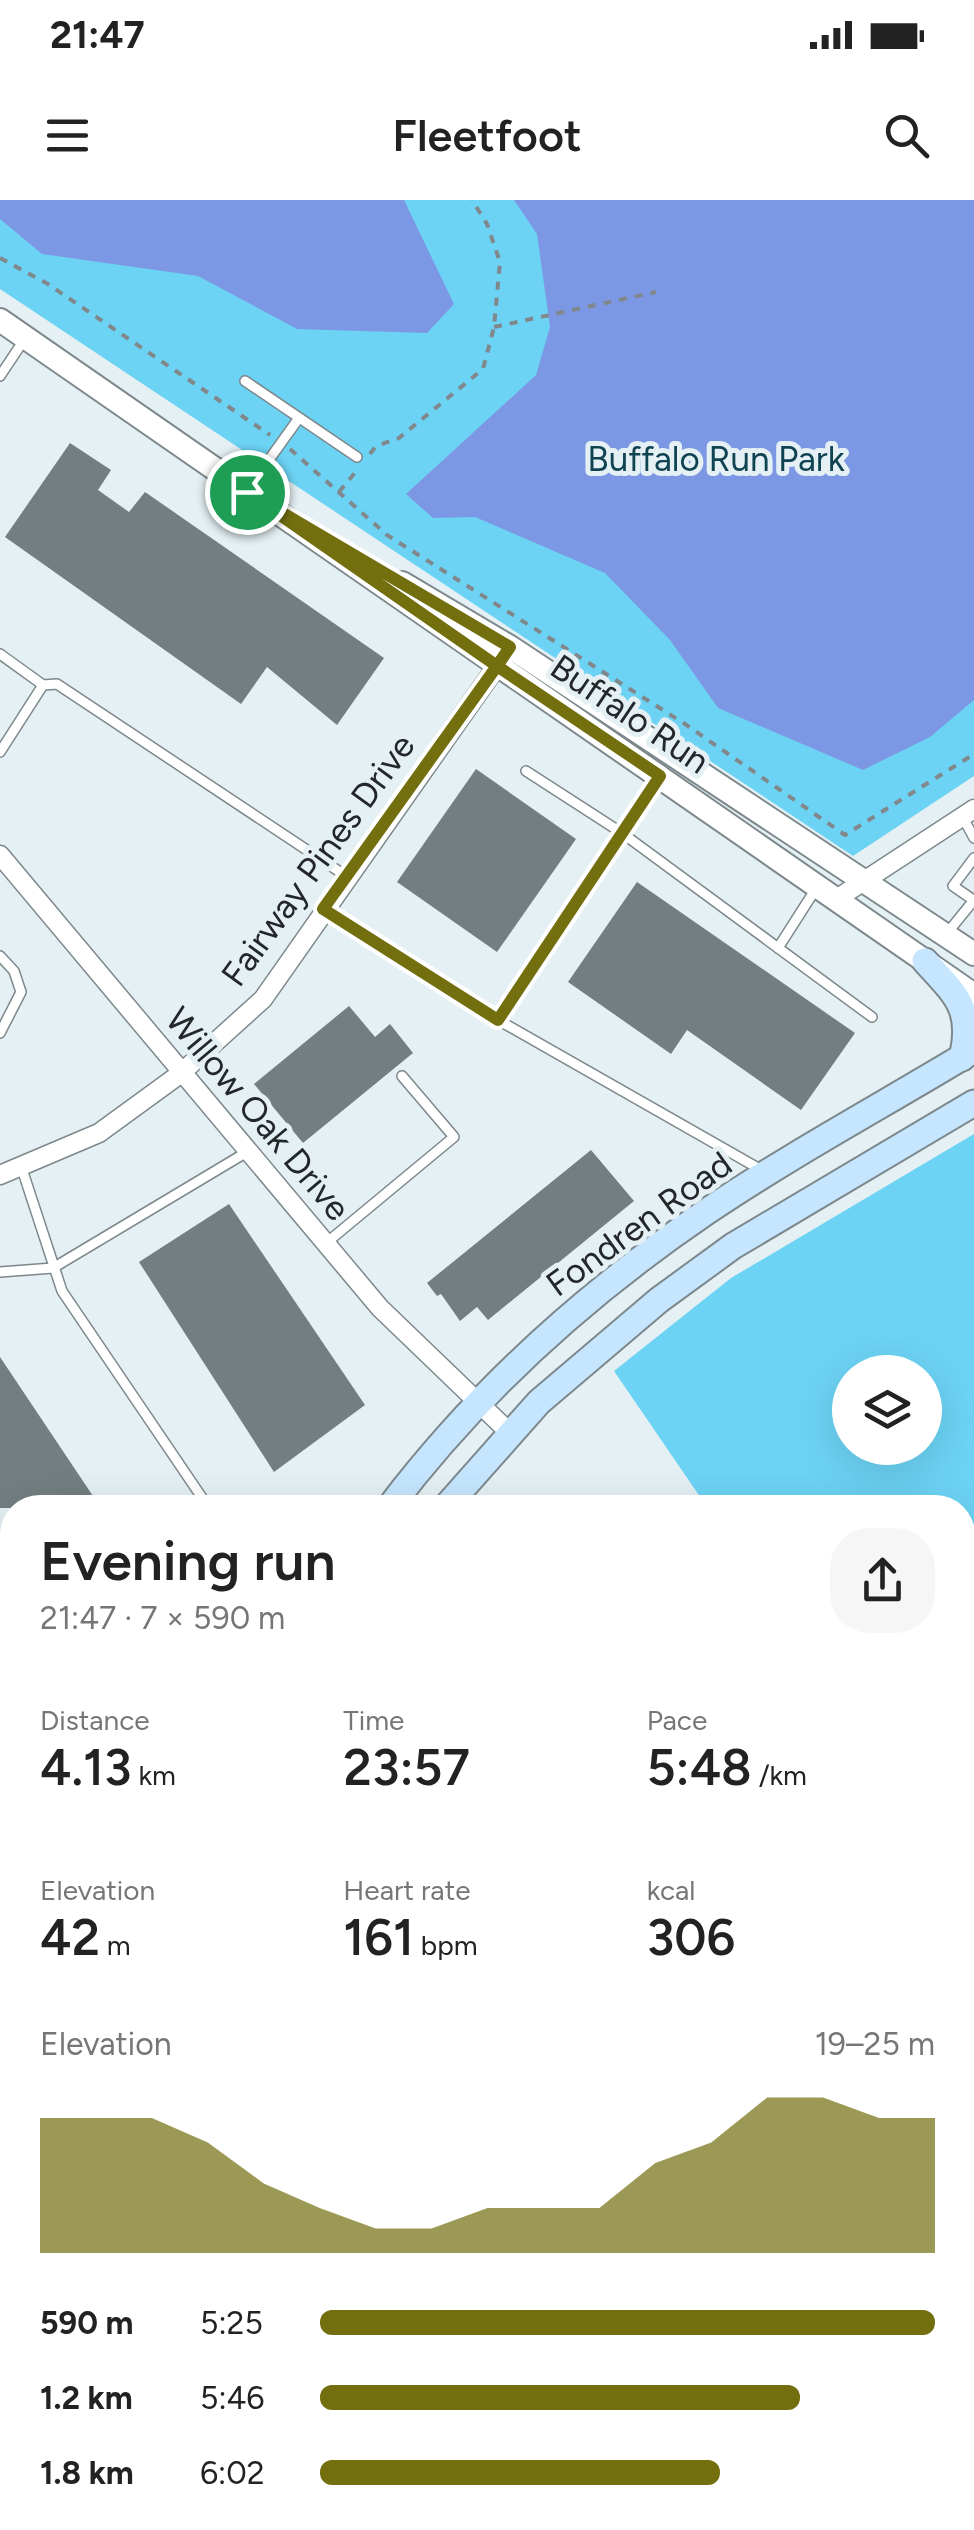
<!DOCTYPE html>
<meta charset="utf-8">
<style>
:root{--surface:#fff;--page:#f6f6f6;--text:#222;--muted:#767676;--accent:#736f0f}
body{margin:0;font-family:Figtree,sans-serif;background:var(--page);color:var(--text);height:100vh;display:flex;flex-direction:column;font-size:38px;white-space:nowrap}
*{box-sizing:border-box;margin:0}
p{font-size:32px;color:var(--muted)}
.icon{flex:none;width:55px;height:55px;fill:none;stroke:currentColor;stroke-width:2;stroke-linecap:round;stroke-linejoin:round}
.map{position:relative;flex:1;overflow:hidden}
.side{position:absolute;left:0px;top:1295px;width:975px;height:1035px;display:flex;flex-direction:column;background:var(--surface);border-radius:40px 40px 0 0;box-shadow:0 10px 40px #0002}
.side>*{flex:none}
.fabs{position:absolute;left:832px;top:1155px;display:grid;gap:20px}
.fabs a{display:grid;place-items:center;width:110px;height:110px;border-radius:50%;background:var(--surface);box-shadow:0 10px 40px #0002;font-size:50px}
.pin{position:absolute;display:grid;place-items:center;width:85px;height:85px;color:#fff;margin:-42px;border:5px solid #fff;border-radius:50%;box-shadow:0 2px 10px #0007}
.round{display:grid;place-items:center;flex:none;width:105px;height:105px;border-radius:40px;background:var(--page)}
.head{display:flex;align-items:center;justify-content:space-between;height:170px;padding:0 40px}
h1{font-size:55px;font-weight:600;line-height:75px}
.metrics{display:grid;grid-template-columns:repeat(3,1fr);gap:15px;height:170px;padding:10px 40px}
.metrics div{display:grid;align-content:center}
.metrics b{font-size:50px;font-weight:600}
.metrics small{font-size:28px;font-weight:400}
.metrics p{font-size:28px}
.chart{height:280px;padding:20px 40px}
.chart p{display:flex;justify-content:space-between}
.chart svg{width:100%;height:180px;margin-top:10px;fill:var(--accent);opacity:.7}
ul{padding:0 40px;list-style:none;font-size:32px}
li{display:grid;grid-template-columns:160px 120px 1fr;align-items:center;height:75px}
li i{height:25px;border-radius:12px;background:var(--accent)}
.status{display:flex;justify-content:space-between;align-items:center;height:70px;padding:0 50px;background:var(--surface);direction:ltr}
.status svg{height:28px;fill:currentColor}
header{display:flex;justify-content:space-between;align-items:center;height:130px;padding:0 40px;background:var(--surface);font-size:45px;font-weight:600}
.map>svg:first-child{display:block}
.green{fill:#6cd3f4;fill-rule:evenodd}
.water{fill:#7c98e4}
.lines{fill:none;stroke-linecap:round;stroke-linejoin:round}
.stream{stroke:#7c98e4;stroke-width:5}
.building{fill:#727e7f}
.service-casing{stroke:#7d888c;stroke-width:12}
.minor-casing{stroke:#7d888c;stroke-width:21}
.tertiary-casing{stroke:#7d888c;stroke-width:26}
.secondary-casing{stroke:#7d888c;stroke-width:29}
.path{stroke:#80888b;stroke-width:4;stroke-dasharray:8 8;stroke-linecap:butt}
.service{stroke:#fff;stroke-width:9}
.minor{stroke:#fff;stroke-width:18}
.tertiary{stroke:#fff;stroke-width:22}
.secondary{stroke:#c5e6fe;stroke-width:25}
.route-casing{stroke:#fff;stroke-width:20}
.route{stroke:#736f0f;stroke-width:12}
.labels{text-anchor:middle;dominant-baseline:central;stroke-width:10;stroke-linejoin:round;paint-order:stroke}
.park-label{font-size:35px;fill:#0f4352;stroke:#e4f0f4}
.street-label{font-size:35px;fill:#232729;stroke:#e4f0f4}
</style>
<div class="status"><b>21:47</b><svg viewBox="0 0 49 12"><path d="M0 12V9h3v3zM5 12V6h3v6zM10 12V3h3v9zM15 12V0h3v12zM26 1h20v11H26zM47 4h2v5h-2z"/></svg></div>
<header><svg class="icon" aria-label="menu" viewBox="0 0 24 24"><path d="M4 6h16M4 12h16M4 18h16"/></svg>Fleetfoot<svg class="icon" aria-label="search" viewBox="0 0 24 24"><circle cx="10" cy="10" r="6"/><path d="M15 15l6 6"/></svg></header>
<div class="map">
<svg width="974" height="2330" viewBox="0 0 974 2330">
<rect width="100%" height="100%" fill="#e4f0f4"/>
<g class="green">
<path d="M0,0H974V576L853,656L0,89Z"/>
<path d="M974,934V1700L962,1683V1308L707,1307L614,1171L731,1078ZM925,1172V1248H850V1172Z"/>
<path d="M12,1937V2143L0,2135V1954Z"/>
</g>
<g class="water">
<path d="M0,0H404L454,104L427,133L297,129L198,76L42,54L0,19Z"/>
<path d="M514,0H974V500L930,537L863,570L718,508L670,440L605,373L475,317L433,318L406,294L536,175L550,127L537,34Z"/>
</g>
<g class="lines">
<g class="stream">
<path d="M0,1554L12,1546"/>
<path d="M962,1754L974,1772"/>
</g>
</g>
<g class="building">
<path d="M70,243L111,270L98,290L129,312L145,292L384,458L337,525L267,467L241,504L5,337Z"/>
<path d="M476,569L576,639L497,752L397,682Z"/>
<path d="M637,682L855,833L801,910L687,830L671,854L568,782Z"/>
<path d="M349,806L375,837L390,824L413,853L303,943L254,884Z"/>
<path d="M591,950L634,1001L488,1120L477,1107L460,1121L441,1094L437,1096L427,1083Z"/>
<path d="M229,1004L365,1205L274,1272L139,1062Z"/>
<path d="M0,1157L101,1308H0Z"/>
</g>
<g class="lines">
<g class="service-casing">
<g id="service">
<path d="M0,176L24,140"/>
<path d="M245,181L357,257"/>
<path d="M248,289L299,218"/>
<path d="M0,454L43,485L57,484L346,676"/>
<path d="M0,552L43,485"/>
<path d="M526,571L622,633L872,817"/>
<path d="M962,616L974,638"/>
<path d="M972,699L953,686L974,658"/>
<path d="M325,711L498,820L658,578"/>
<path d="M948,732L974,700"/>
<path d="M778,748L817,687"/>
<path d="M0,756L14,771L21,792L0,833"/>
<path d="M498,820L765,972"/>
<path d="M22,969L62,1091L209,1308"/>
<path d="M325,1044L454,937L402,876"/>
<path d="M0,1072L53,1068L247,952"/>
<path d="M0,1748L12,1730"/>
<path d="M0,1775L12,1784"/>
</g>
</g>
<g class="minor-casing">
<g id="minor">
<path d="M0,655L380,1108L512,1235"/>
<path d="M838,698L974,609"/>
<path d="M0,975L99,933L180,874L263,799L504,456"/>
<path d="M962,2028L974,2045"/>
<path d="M461,2318L469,2330"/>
<path d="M254,2330L268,2318"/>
</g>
</g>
<g class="tertiary-casing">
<g id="tertiary">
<path d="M0,120L974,795"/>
<path d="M402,383L510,447L974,754"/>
<path d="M0,2168L12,2177"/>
<path d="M0,2206L12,2216"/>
<path d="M124,2318L135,2330"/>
<path d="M161,2318L172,2330"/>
</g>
</g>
<g class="secondary-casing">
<g id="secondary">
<path d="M925,761C956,795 974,809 962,858"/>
<path d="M389,1308C476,1193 587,1093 706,1012C792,954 885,904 974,850"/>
<path d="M445,1308L539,1202L659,1100L733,1046L974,903"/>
<path d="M0,1834L12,1816"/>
<path d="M0,1905L12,1887"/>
</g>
</g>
<g class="path">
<path d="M0,58L48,84L270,235"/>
<path d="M494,127L656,92"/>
<path d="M290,249L387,335L685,524L845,635L974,554"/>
<path d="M370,254L376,246L399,238L483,169L494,127L500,62L487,24L472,0"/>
<path d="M339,292L358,269"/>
</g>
<use href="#service" class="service"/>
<use href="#minor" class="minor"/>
<use href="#tertiary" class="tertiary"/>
<use href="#secondary" class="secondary"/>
</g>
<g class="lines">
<g class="route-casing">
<path id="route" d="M247,292L497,466L323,709L498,820L660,576L497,466L510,447L247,292"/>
</g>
<use href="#route" class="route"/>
</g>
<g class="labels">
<g class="park-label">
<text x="716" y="259">Buffalo Run Park</text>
</g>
<g class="street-label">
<text transform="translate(630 514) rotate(34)">Buffalo Run</text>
<text transform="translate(318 660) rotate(-54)">Fairway Pines Drive</text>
<text transform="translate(258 914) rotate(50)">Willow Oak Drive</text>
<text transform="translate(639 1024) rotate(-36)">Fondren Road</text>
</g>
</g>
</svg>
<div class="fabs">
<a><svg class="icon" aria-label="layers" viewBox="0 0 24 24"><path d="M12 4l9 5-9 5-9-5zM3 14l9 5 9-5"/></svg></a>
</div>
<div class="pin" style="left:247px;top:292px;background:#1e9e55"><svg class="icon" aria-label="arrive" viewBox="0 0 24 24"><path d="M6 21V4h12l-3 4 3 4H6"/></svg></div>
<section class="side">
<div class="head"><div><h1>Evening run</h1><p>21:47 · 7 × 590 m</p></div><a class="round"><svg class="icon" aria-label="share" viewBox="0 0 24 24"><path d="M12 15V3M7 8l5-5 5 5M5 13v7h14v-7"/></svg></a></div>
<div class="metrics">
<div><p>Distance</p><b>4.13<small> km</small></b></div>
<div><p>Time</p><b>23:57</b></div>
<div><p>Pace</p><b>5:48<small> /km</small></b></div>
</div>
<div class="metrics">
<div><p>Elevation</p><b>42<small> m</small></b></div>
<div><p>Heart rate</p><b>161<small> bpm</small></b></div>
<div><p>kcal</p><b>306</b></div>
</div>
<div class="chart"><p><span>Elevation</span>19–25 m</p>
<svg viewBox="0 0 160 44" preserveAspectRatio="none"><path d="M0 44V11L10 11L20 11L30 17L40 27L50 33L60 38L70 38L80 33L90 33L100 33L110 22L120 17L130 6L140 6L150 11L160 11V44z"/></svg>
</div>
<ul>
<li><b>590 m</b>5:25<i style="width:100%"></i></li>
<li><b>1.2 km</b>5:46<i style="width:78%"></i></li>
<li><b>1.8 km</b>6:02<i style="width:65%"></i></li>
</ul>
</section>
</div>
